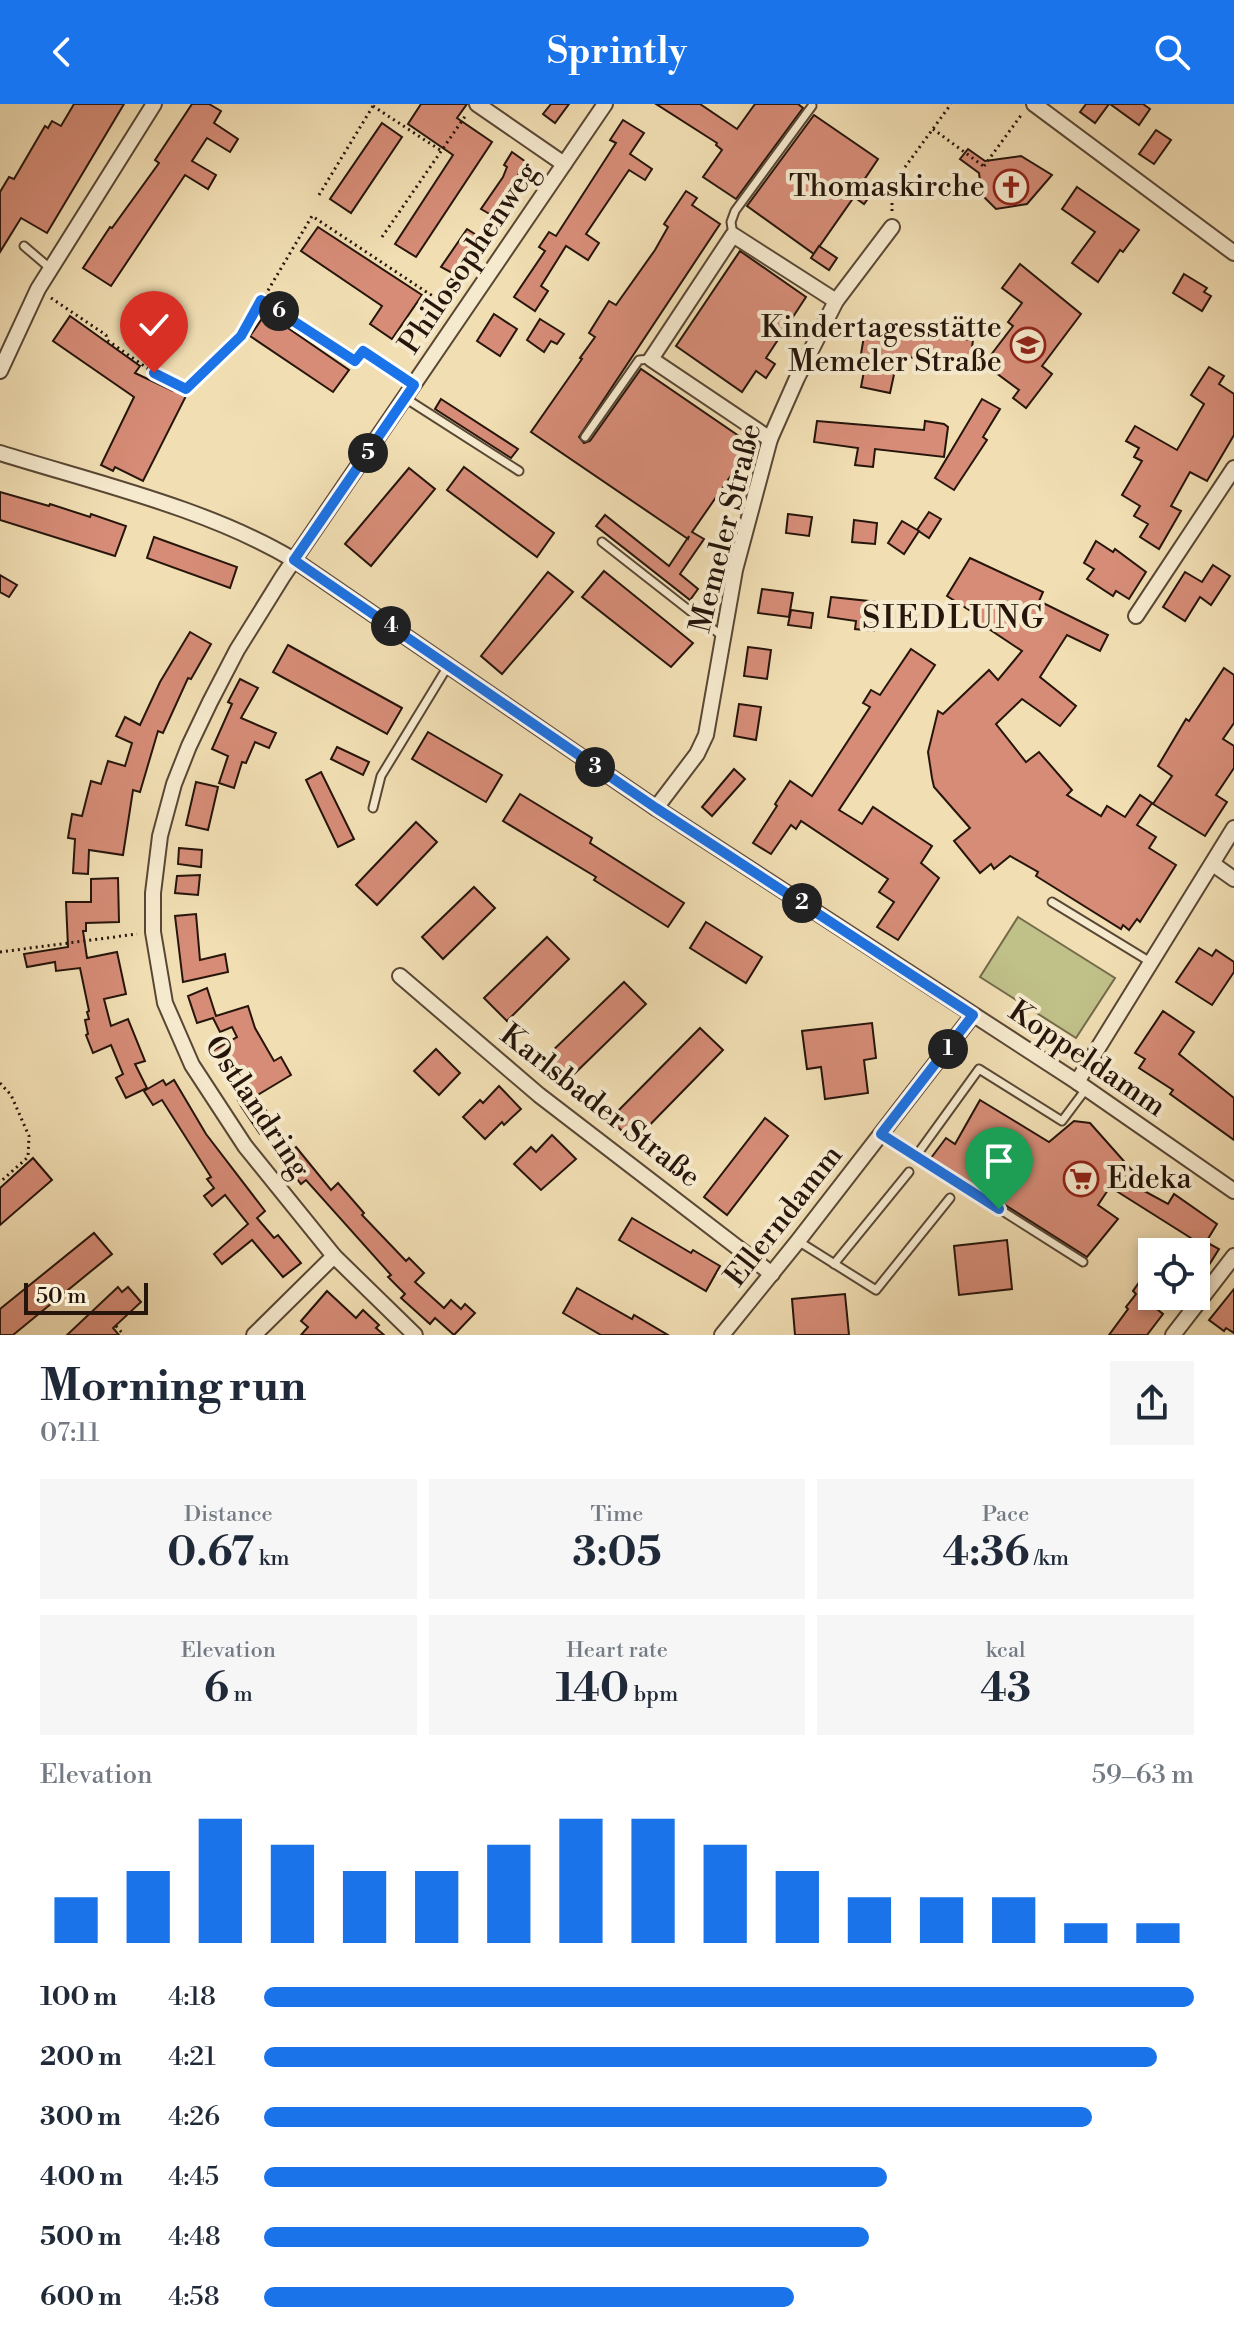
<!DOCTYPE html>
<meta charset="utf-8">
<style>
:root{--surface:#fff;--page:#f6f6f7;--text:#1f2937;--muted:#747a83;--accent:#1a73e8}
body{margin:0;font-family:"Libre Bodoni",serif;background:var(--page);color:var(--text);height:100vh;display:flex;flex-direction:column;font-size:30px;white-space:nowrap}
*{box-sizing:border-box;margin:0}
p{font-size:26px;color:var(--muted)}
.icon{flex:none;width:44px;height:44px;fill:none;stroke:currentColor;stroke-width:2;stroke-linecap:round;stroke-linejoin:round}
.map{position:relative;height:1231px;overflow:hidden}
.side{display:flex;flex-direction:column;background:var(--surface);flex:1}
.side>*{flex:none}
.controls{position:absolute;left:1138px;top:1134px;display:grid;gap:16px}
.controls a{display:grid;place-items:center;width:72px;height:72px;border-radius:0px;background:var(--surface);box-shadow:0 4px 12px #0003;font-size:40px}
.scale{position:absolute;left:24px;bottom:20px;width:124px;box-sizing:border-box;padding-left:8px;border:4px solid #26150b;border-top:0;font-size:22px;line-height:28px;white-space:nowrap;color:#26150b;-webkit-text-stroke:6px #f6eace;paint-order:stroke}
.pin{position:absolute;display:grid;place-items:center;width:68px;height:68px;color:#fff;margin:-82px -34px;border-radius:50% 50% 50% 0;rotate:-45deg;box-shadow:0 0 8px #0007}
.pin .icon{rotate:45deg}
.km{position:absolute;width:40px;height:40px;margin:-20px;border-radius:50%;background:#222;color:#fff;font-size:22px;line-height:40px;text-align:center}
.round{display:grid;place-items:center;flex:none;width:84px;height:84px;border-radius:0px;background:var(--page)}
.summary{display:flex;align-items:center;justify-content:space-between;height:136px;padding:0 40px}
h1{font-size:44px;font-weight:700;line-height:60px}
.stats{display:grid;grid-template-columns:repeat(3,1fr);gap:12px;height:136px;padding:8px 40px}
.stats div{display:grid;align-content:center;border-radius:0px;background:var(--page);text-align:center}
.stats b{font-size:40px;font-weight:700}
.stats small{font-size:22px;font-weight:400}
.stats p{font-size:22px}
.chart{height:224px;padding:16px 40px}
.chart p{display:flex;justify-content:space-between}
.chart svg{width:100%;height:144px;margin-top:8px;stroke:var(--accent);stroke-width:6}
ul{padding:0 40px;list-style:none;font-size:26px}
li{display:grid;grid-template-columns:128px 96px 1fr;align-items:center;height:60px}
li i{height:20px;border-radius:10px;background:var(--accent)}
header{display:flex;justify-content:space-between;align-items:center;height:104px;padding:0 40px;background:var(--accent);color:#fff;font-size:36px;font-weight:700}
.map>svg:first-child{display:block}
.green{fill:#c0c089;stroke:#736a4a;stroke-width:2}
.building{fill:#d68c77;stroke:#26150b;stroke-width:2}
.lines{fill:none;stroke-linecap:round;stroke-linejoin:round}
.lane-casing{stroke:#594735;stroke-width:11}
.street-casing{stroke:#594735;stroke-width:18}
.path{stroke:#26150b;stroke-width:3;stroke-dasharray:2 4;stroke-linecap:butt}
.lane{stroke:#f6eace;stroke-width:7}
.street{stroke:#f6eace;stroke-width:14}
.route-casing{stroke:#fff;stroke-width:16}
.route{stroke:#1a73e8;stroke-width:10}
.labels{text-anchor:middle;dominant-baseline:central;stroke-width:8;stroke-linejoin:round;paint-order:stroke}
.poi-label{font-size:30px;fill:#26150b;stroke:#f6eace;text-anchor:end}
.street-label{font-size:30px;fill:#26150b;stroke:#f6eace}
.neighbourhood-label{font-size:32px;letter-spacing:2px;fill:#26150b;stroke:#f6eace}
</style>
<header><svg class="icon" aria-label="back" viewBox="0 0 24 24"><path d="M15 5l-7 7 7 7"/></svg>Sprintly<svg class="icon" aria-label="search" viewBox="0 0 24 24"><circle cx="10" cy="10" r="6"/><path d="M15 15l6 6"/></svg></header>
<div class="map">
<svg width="1234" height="1231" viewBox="0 0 1234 1231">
<rect width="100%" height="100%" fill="#f1deb3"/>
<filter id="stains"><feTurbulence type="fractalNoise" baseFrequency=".0025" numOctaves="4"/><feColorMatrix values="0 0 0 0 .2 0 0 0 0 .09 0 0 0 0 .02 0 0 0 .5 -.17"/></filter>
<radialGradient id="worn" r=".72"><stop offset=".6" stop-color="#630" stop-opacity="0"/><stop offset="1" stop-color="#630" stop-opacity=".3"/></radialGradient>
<path class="green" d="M1018,813L1115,874L1076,934L980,873Z"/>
<g class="building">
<path d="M74,0H124L47,129L21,114L0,148V88L9,73L14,75L45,22L48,24L52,17L61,22Z"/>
<path d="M192,0H209L221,7L214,19L238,35L230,48L207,34L192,57L216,71L208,85L185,71L111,182L83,164L110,123L112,124L159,59L155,56Z"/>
<path d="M421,0H467L457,14L492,38L416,153L395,140L453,51L408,20Z"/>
<path d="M551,0H569L555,19L543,10Z"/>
<path d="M656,0H700L737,25L755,0H798L803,4L736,95L703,73L722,46L716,41L717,39Z"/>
<path d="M1086,0H1109L1095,19L1080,8Z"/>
<path d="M1110,0H1143L1150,5L1139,21Z"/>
<path d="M814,11L878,55L862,79L874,86L864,100L854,93L814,150L747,102Z"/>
<path d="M623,16L644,29L630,50L652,65L645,76L629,66L586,130L599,139L588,156L566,142L541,182L548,187L535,207L514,193L545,147L539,143L549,128L556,132L616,39L610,36Z"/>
<path d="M382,19L402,33L351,109L330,95Z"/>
<path d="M1156,26L1171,36L1154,60L1139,50Z"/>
<path d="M968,45L985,57L1021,52L1052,71L1027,100L996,105L982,91L979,69L960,55Z"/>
<path d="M512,48L526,58L493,112L481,105L503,73L507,63L504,61Z"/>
<path d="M1077,83L1139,126L1123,148L1120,146L1098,178L1072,159L1095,128L1062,105Z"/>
<path d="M686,87L697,94L692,101L720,120L579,333L584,339L590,337L641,265L752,341L692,428L704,435L680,470L698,485L690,496L596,422L605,411L669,462L689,432L688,435L531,328L582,255L580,254L595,233L589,229L609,197L616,201L655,146L668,123L664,120Z"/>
<path d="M318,123L422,191L392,235L370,220L382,202L301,147Z"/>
<path d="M467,125L478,132L454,170L441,163Z"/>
<path d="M819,142L837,154L829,166L811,154Z"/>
<path d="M740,147L806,193L766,254L775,260L766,274L756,267L742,288L676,242Z"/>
<path d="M1020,160L1081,210L1042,262L1052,270L1026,304L1013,294L1019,286L984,260L1013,222L1008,218L1022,199L1002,184Z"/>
<path d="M1184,170L1207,184L1204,188L1211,192L1202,207L1173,189Z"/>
<path d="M266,209L349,266L333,288L250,232Z"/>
<path d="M494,210L517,225L500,252L477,237Z"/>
<path d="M70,212L140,262L135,269L173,287L175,283L187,290L143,377L115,363L113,367L101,361L134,293L53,237Z"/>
<path d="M540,215L564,230L557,240L551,237L544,248L527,236Z"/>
<path d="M865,226L973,236L970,260L898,252L890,289L861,283L867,251L861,250Z"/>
<path d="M1209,263L1224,272L1219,280L1234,290V331L1207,377L1190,368L1171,402L1181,407L1159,445L1140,433L1148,420L1134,412L1140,402L1122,391L1142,357L1134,353L1139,344L1126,337L1135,322L1177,346L1204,300L1191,291Z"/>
<path d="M441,295L518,345L511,354L435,305Z"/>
<path d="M982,295L1000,305L983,333L987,336L954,386L935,374Z"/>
<path d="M817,317L924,326L925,317L944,320L948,323L944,353L875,345L873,363L855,361L858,344L814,338Z"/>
<path d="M464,363L554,429L537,453L447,386Z"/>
<path d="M409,364L435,385L371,462L345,440Z"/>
<path d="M0,388L49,402L50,400L90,413L91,410L126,422L115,452L0,416Z"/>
<path d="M929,408L941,415L929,434L917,426Z"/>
<path d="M788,410L812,413L809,432L786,429Z"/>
<path d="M854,416L877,419L875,440L852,438Z"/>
<path d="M902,417L919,427L904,450L888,439Z"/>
<path d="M154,433L237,463L230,484L147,454Z"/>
<path d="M1096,437L1113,448L1115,445L1146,468L1129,495L1116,487L1113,492L1087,475L1094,465L1084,459Z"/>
<path d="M970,454L1043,488L1039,497L1108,531L1100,547L1067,531L1040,573L1076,602L1060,622L1022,595L996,620L1026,658L1039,648L1072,686L1067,691L1101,712L1107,702L1125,713L1140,691L1152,699L1137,721L1156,733L1149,744L1176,761L1140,818L1137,815L1129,826L1123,821L1121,825L1036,772L1038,768L1010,752L994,765L991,760L980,769L954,737L970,724L934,683L932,674L928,648L938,607L943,610L989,566L998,576L1022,547L977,517L980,513L947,492Z"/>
<path d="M1213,461L1230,472L1211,501L1200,493L1185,517L1163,503L1185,468L1202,478Z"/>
<path d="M604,467L693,539L671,563L582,493Z"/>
<path d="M548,468L573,488L502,570L481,552Z"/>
<path d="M0,471L17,481L9,493L0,488Z"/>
<path d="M762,485L793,489L789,513L758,509Z"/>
<path d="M831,493L878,498L874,527L855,525L856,517L828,513Z"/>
<path d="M791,506L813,509L811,524L788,521Z"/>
<path d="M190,528L211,540L191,575L188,574L163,629L158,627L140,688L133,686L123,751L89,746L88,770L73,769L75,735L68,734L72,710L82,712L91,677L101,680L108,657L125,662L132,639L116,632L125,613L140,621L160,578Z"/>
<path d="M288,541L402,604L387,630L273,568Z"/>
<path d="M748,543L771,546L767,575L744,572Z"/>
<path d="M911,545L935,561L839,706L862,720L873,703L932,742L921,759L939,774L898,836L877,823L894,798L879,788L888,775L801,717L796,725L791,721L771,750L753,739L777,702L775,700L790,677L812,692L870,603L863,599L871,586L880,591Z"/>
<path d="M1224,564L1234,571V619L1223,635L1234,642V664L1216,691L1227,698L1205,732L1153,700L1172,672L1158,662L1186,615L1189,617Z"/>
<path d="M240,575L258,584L241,614L276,629L269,644L255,638L246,659L242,658L234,684L219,679L228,652L212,645L232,600L228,598Z"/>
<path d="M739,600L761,603L756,636L734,632Z"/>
<path d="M428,628L502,671L486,698L412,655Z"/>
<path d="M337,643L369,658L363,671L331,655Z"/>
<path d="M734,665L745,675L712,712L702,703Z"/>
<path d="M321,668L354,735L338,743L306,676Z"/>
<path d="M196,678L218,683L208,726L186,721Z"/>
<path d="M520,690L592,734L590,739L684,799L668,823L594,776L596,773L503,717Z"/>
<path d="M416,718L437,738L377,801L356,781Z"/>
<path d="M179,744L202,746L201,763L178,760Z"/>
<path d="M200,771L198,791L175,789L177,772Z"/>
<path d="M118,774L119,818L86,819V827H83L87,854L117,848L126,890L104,895L111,922L128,915L145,957L135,960L147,984L126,994L116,974L123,970L111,941L93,949L86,931L88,930L85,916L89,915L87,908L89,907L80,864L56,867L55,858L27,863L24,850L68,843L66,798H91V775Z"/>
<path d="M474,783L495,804L443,855L422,833Z"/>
<path d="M196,810L200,856L225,850L228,868L183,878L175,812Z"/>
<path d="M706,818L762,853L746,879L690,844Z"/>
<path d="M547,833L569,855L507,917L484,894Z"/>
<path d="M1199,844L1212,852L1216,846L1234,858V868L1212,901L1176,878Z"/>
<path d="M624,878L646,900L569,975L547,952Z"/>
<path d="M207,884L216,912L248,902L255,924L274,957L281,953L291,971L256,992L277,1022L266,1030H260L241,1002L212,947L237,933L232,923L220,928L213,914L197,919L188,892Z"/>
<path d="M1163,907L1194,928L1179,950L1234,994V1036L1170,990L1173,986L1139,964L1145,955L1135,949Z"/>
<path d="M872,919L876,954L864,956L868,989L825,995L821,963L807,965L802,927Z"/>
<path d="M700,924L723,946L633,1038L610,1015Z"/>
<path d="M436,945L460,969L439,991L414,967Z"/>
<path d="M163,976L166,981L174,976L206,1030L265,1107L257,1114L274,1134L278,1131L301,1159L283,1173L252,1136L222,1160L214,1150L248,1120L225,1091L212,1102L204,1092L214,1084L207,1075L211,1073L162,996L153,1001L144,987Z"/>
<path d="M499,982L521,1005L504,1021L502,1018L485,1035L463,1013L480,996L483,999Z"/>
<path d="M980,996L1049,1038L1074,1017L1090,1019L1138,1073L1135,1082L1168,1100L1174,1090L1217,1120L1206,1138L1219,1145L1209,1161L1196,1154V1148H1186L1194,1136L1110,1083L1098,1101L1118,1115L1087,1153L931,1054L946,1034L955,1040Z"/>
<path d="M765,1014L788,1032L727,1111L704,1093Z"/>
<path d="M552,1031L576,1055L541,1086L514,1060L531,1043L536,1048Z"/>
<path d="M296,1043L331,1086L338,1079L364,1109L362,1111L406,1157L409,1154L424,1169L415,1178L444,1204L451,1196L461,1205L465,1200L475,1209L454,1231L435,1214L430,1220L401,1194L405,1190L388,1173L391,1171L306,1076L301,1080L281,1054Z"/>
<path d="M33,1054L52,1076L0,1121V1084Z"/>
<path d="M632,1114L691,1149L693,1146L720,1162L706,1187L619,1136Z"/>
<path d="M94,1129L112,1150L13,1231H0V1205Z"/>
<path d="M1007,1136L1012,1185L959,1191L954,1142Z"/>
<path d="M1152,1160V1192L1148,1198L1163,1210L1147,1231H1109L1128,1205L1126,1203L1136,1190L1133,1187Z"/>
<path d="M118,1183L122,1188L128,1183L141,1198L113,1224L119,1231H67Z"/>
<path d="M577,1184L632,1215L634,1211L668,1231H601L563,1209Z"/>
<path d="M1234,1185V1229L1226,1224L1224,1227L1209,1216Z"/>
<path d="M327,1187L356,1214L363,1206L379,1221L376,1224L384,1231H301L308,1223L301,1217Z"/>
<path d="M845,1190L849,1231H795L792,1195Z"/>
</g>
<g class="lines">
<g class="lane-casing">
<g id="lane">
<path d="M733,131L731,118L735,107L812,2"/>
<path d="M24,142L51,165"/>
<path d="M405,294L519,367"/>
<path d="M585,333L639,256L651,255"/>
<path d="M602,438L722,532"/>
<path d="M373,704L381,672L448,562"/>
<path d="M1052,798L1152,859"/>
<path d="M881,1030L1083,1158"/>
<path d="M916,1052L979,965L1062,1017L1086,985"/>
<path d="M798,1137L876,1186L950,1094"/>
<path d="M834,1160L909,1068"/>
</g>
</g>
<g class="street-casing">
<g id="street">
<path d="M477,0L564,60"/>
<path d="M1034,0L1234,149"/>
<path d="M0,267L38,185L154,0"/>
<path d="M770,335L651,255L733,131L836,197"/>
<path d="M0,349C96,379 209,405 294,456L656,704L1077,978L1234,1087"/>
<path d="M1136,512L1234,364"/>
<path d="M656,704L697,650L706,631L735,466L770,335L797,274L836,197L892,123"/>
<path d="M1213,760L1234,775"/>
<path d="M400,872L539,991L772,1170"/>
<path d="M1077,978L1234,724"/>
<path d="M254,1231L334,1152"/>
<path d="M415,1231L334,1152L245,1042L192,961L165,899L153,828V789L160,732L174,680L189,642L210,598L237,546L283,472L605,0"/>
<path d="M722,1231L798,1137L973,911"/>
<path d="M1173,1231L1234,1152"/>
</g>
</g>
<g class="path">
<path d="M373,2L440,46"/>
<path d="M933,25L986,64"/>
<path d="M984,62L1022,10"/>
<path d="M319,91L373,2L371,0"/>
<path d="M892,107V81L951,0"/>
<path d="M382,133L466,11"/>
<path d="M51,194L106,231L107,236L154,269L186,285L241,232L312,112L449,203"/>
<path d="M261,196L355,257L363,247L402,273"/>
<path d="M0,848L137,830"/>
<path d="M0,979L11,991L29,1032L28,1053L0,1078"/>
<path d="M116,1222L124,1231"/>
</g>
<use href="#lane" class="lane"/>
<use href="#street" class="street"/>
</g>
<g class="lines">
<g class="route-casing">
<path id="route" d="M154,269L186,285L241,232L261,196L355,257L363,247L414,281L294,456L656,704L973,911L881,1030L999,1105"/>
</g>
<use href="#route" class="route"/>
</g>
<defs>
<g id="church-ring" transform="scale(1.8)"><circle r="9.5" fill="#f6eace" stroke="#8f2418" stroke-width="1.5"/><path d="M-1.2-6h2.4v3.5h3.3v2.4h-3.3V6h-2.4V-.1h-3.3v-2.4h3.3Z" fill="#8f2418"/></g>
<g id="school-ring" transform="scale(1.8)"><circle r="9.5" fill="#f6eace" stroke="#8f2418" stroke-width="1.5"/><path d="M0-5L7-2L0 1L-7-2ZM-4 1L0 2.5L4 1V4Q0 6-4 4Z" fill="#8f2418"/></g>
<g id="supermarket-ring" transform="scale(1.8)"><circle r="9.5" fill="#f6eace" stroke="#8f2418" stroke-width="1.5"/><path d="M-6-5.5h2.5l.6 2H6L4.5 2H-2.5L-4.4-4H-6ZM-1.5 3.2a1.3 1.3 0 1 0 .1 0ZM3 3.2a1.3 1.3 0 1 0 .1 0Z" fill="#8f2418"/></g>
</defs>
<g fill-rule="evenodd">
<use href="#church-ring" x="1011" y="83"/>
<use href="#school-ring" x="1028" y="241"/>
<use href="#supermarket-ring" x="1081" y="1075"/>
</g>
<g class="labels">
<g class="poi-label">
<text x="985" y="83">Thomaskirche</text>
<text x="1002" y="224">Kindertagesstätte<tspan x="1002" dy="34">Memeler Straße</tspan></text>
<text x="1107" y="1075" text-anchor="start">Edeka</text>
</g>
<g class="street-label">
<text transform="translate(469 154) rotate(-56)">Philosophenweg</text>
<text transform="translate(726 424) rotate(-76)">Memeler Straße</text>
<text transform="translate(1087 955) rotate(34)">Koppeldamm</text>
<text transform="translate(600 1002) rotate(38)">Karlsbader Straße</text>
<text transform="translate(257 1003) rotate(56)">Ostlandring</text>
<text transform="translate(784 1112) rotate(-52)">Ellerndamm</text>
</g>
<g class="neighbourhood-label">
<text x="954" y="514">SIEDLUNG</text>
</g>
</g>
<rect width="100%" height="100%" filter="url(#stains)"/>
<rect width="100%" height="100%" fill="url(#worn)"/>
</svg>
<div class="controls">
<a><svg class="icon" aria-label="locate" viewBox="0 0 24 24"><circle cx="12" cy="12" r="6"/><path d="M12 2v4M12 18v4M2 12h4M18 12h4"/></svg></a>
</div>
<div class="scale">50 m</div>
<div class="pin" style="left:999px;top:1105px;background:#1e9e55"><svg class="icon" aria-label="arrive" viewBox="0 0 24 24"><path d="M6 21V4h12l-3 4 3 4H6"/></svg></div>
<div class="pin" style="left:154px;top:269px;background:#d93025"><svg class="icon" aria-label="check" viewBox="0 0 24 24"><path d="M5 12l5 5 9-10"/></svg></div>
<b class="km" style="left:948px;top:945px">1</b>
<b class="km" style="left:802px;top:799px">2</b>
<b class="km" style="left:595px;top:663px">3</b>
<b class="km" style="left:391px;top:522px">4</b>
<b class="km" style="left:368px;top:349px">5</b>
<b class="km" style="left:279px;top:207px">6</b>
</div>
<section class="side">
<div class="summary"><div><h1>Morning run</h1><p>07:11</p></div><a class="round"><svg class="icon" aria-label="share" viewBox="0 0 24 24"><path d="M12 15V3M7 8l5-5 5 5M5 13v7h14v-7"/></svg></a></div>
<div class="stats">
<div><p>Distance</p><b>0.67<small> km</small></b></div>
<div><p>Time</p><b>3:05</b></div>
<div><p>Pace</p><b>4:36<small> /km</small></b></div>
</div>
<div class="stats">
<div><p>Elevation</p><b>6<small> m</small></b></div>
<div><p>Heart rate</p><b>140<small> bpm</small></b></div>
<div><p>kcal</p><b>43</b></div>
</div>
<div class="chart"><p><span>Elevation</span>59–63 m</p>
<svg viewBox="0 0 160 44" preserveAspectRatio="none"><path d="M5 44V30M15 44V22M25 44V6M35 44V14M45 44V22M55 44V22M65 44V14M75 44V6M85 44V6M95 44V14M105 44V22M115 44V30M125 44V30M135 44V30M145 44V38M155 44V38"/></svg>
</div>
<ul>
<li><b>100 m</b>4:18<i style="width:100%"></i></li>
<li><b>200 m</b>4:21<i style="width:96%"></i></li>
<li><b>300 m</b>4:26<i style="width:89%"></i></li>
<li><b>400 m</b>4:45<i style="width:67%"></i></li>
<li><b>500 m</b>4:48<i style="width:65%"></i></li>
<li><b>600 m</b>4:58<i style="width:57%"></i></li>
</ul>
</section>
